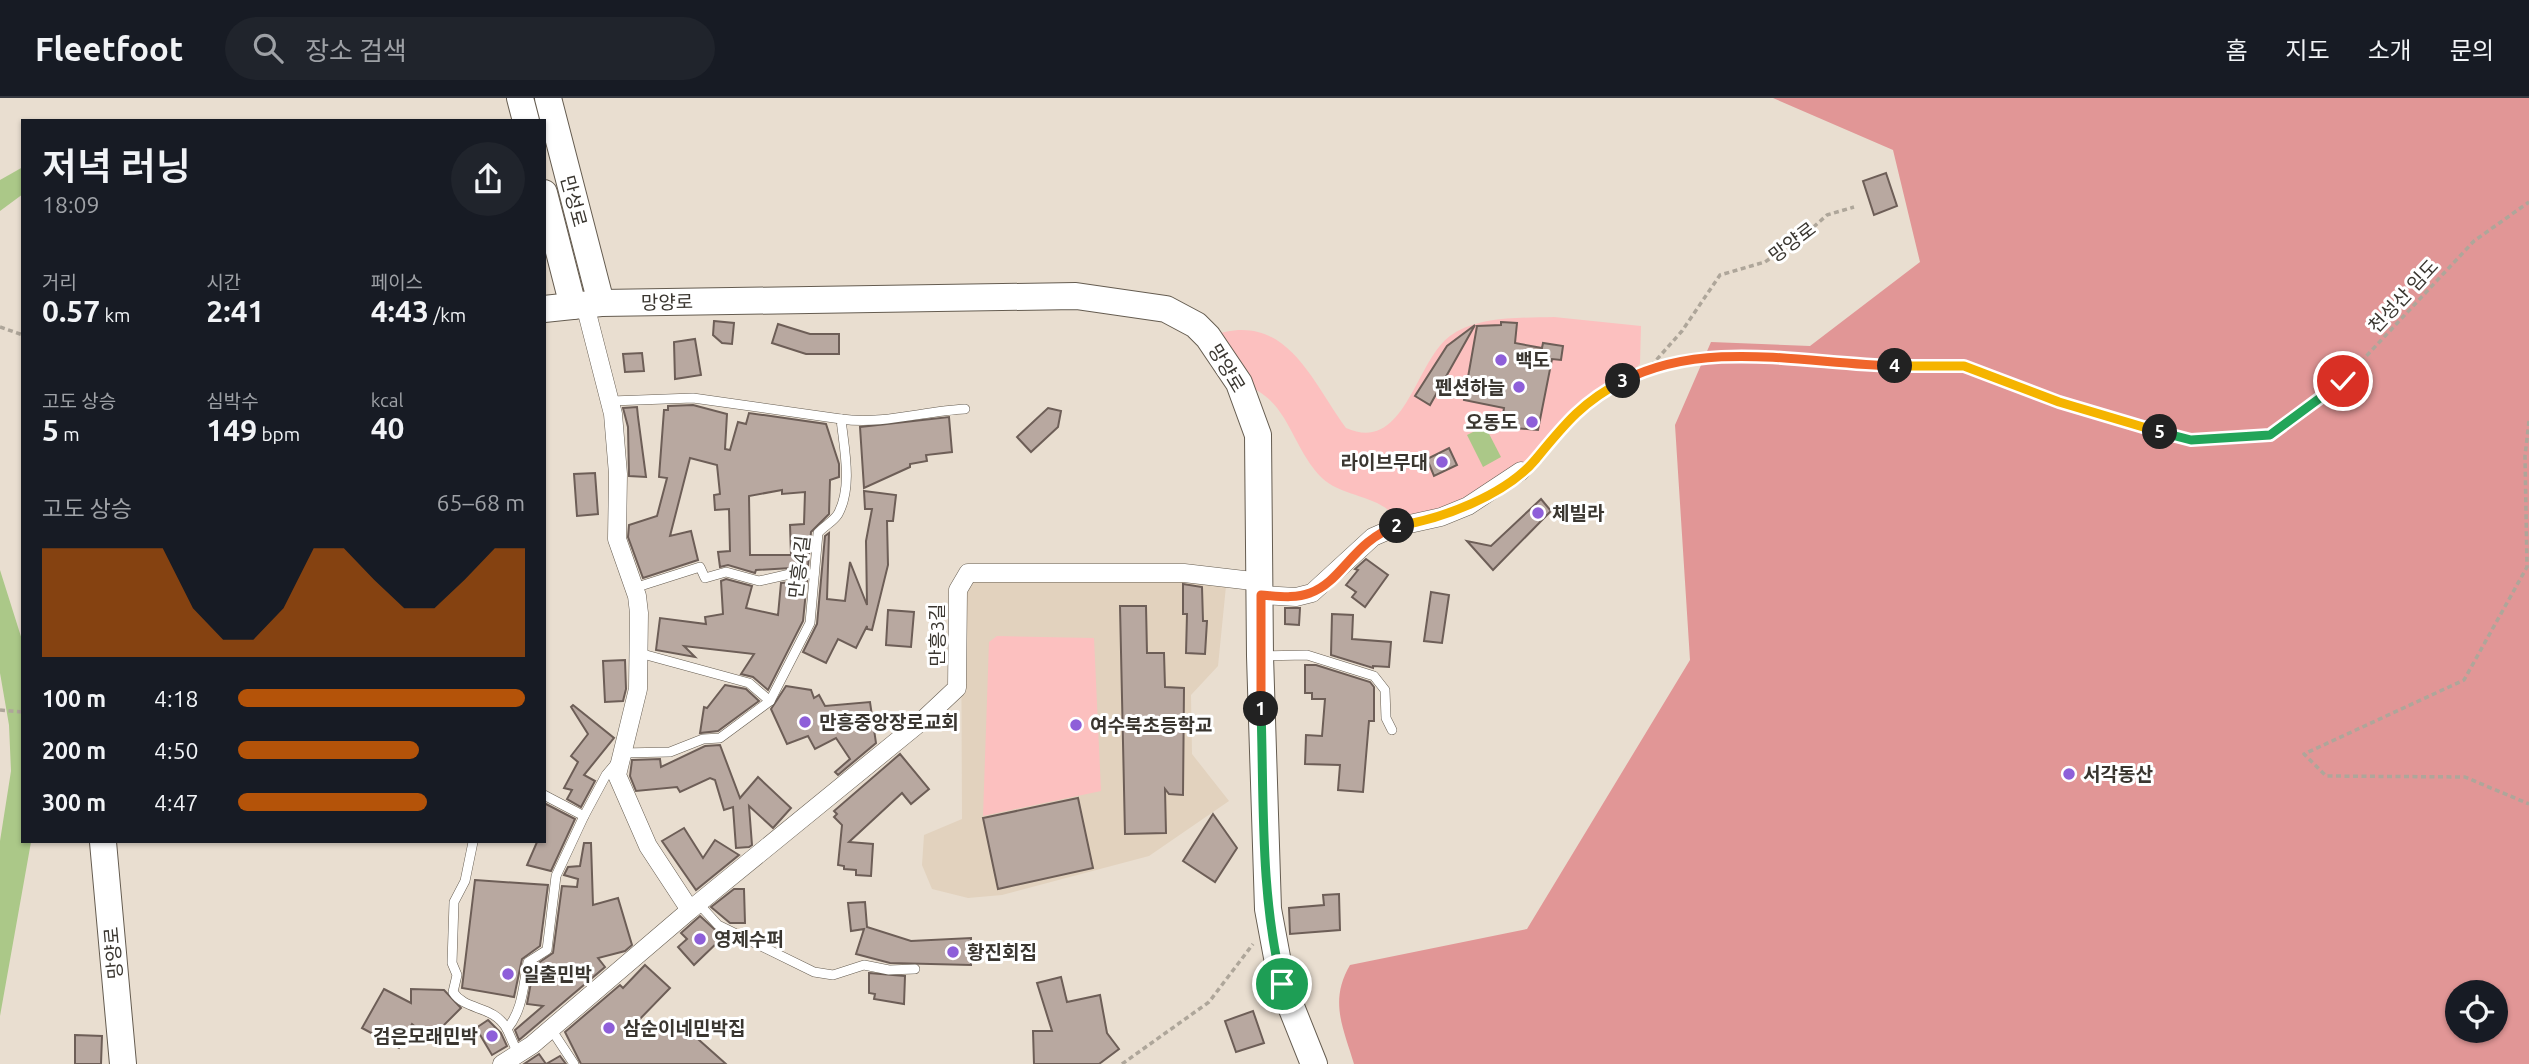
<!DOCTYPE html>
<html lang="ko">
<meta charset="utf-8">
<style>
:root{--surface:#171b24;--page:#20242c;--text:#f1f3f6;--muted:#9ea1a6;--line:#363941;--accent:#b45309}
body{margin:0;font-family:Ubuntu,"Noto Sans KR",sans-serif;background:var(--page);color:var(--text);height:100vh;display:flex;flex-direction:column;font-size:26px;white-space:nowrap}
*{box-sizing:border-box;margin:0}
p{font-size:23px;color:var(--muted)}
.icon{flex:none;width:38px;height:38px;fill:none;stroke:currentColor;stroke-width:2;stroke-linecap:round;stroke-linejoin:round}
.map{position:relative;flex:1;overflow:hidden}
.sheet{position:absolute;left:21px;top:21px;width:525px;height:724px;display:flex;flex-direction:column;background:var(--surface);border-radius:0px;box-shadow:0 2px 5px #0004}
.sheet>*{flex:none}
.tools{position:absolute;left:2445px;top:882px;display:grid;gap:14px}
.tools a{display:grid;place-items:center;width:63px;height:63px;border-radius:50%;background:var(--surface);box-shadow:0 2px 5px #0004;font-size:35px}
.pin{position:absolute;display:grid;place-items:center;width:60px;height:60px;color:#fff;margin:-30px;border:4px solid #fff;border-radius:50%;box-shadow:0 2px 7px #0007}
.km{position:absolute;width:35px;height:35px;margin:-18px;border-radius:50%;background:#222;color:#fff;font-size:19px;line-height:35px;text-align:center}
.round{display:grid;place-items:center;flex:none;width:74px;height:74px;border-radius:37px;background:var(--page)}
.headline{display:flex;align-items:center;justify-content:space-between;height:119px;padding:0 21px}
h1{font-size:38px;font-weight:600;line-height:52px}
.stats{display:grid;grid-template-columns:repeat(3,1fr);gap:10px;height:119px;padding:7px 21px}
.stats div{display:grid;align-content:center}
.stats b{font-size:30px;font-weight:600}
.stats small{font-size:19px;font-weight:400}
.stats p{font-size:19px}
.chart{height:196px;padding:14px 21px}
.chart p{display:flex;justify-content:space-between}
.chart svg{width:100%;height:126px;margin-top:7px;fill:var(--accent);opacity:.7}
ul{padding:0 21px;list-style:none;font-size:23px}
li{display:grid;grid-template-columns:112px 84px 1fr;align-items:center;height:52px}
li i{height:18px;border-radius:9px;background:var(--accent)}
header{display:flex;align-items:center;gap:42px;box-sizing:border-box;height:98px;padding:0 35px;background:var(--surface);border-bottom:2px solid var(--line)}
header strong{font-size:33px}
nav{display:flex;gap:38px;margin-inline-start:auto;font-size:24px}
.search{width:490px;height:63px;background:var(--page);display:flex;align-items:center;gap:18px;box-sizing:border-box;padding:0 24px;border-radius:38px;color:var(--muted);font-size:26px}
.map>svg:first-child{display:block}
.built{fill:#e2d2be}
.green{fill:#fcc0bf}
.forest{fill:#e19696;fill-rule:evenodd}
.water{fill:#abc888}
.building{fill:#b8a8a0;stroke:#6d5e57;stroke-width:2;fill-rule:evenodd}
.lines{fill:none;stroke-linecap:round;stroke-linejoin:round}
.lane-casing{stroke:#655c50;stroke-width:10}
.street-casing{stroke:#655c50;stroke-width:19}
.secondary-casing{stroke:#655c50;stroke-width:28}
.path{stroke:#aea69a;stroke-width:3.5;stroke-dasharray:5 3.5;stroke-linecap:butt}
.lane{stroke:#fff;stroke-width:9}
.street{stroke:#fff;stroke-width:18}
.secondary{stroke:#fff;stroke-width:26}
.split-1-casing{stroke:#fff;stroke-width:14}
.split-2-casing{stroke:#fff;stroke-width:14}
.split-3-casing{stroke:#fff;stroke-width:14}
.split-4-casing{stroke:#fff;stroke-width:14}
.split-5-casing{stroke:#fff;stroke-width:14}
.split-6-casing{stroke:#fff;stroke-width:14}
.split-1{stroke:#22a559;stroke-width:9}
.split-2{stroke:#f0652b;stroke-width:9}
.split-3{stroke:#f5b400;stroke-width:9}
.split-4{stroke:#f0652b;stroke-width:9}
.split-5{stroke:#f5b400;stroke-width:9}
.split-6{stroke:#22a559;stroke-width:9}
.poi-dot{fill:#8e5fd9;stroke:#fff;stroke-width:2.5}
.labels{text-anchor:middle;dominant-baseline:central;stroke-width:6;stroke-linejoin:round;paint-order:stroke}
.street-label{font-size:19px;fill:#3a3630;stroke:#fff}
.poi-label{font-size:19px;font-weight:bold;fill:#3a3630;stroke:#fff;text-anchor:start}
</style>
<header>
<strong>Fleetfoot</strong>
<div class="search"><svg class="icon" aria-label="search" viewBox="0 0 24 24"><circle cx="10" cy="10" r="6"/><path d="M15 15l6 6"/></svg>장소 검색</div>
<nav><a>홈</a><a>지도</a><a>소개</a><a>문의</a></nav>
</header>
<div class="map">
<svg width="2529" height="966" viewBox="0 0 2529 966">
<rect width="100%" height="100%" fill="#e9ded0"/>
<path class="built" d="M972,477L1153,479L1226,488L1218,568L1191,597L1192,656L1229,703L1149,758L1002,797L968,800L932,791L922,767L924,737L962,721L961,490Z"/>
<g class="green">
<path d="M1554,219L1641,228L1640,266L1619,285L1576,312L1544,346L1535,362L1497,391L1468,408L1395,422C1388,399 1341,399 1322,380C1289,347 1290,299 1239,285L1208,239C1285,209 1310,281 1346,330C1407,357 1415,259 1453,236C1481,218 1521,220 1554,219Z"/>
<path d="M997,538L1094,540L1101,693L983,718L989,544Z"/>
</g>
<path class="forest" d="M1773,0H2529V966H1354C1343,929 1329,903 1350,867L1527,831L1690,562L1675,327L1711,244L1810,248L1920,164L1893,52ZM2457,894H2496V933H2457Z"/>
<g class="water">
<path d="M23,69V96L0,113V82Z"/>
<path d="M1485,328L1501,359L1483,369L1467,337Z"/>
<path d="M0,472L23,545V744H31L0,918V743L11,673L9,627L0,575Z"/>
</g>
<g class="building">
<path d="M1886,75L1897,108L1874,117L1863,83Z"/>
<path d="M714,223L734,225L732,246L722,245L713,237Z"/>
<path d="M1501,224L1517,225L1515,245L1542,250L1543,245L1563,248L1561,262L1552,261L1538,332L1501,329L1504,310L1464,302L1477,228L1501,227Z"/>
<path d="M778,226L810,236H839V256H806L772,245Z"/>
<path d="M1475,227L1430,307L1415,298L1447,248Z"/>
<path d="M695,241L701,277L675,281L674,244Z"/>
<path d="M642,255L644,273L625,274L623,256Z"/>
<path d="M693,307L727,316L725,351L730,352L738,324L746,326L749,315L826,326L839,366V379L830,382L829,416L811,434L808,469L756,472L755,475L728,467L720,469L718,454L730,453L729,411L715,412L714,397L720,396L717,367L690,360L670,438L691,433L698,462L643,480L628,439L629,427L657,418L667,380L659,379L664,312H668V308ZM782,392V396L805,394L804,426L790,427L791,457H750L749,398Z"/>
<path d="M637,309L638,319L646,379L629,378L628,329L623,310Z"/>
<path d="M1048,310L1061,313L1058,329L1031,354L1017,339Z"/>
<path d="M949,319L952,354L926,357L927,363L910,366V369L864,390L860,329Z"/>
<path d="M1449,350L1457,367L1434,378L1427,361Z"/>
<path d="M595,375L598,416L577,418L574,376Z"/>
<path d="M864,393L896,397L893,423H887L888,467L872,532L867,531V528L856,550L838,541L826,565L803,554L817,526L825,438L829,435L827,501L845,503L850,464L867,507L866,443L872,411H865Z"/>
<path d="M1541,401L1551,413L1493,472L1467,443L1491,448Z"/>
<path d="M1366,461L1388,477L1365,509L1352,499L1356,494L1346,487L1358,472L1355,471Z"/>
<path d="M726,481L752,488L746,510L778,517L781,485L807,483L803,523L768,592L753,579L741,576L754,556L684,548L695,559L656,552L660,520L706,526L705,519L723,516L721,483Z"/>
<path d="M1183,486L1202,489L1203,523H1207L1205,556L1186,555L1187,516H1183Z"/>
<path d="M1431,494L1449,497L1442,545L1424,543Z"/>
<path d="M1120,508H1146L1147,555H1164L1165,589L1184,590L1183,697L1169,696L1165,691L1166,735L1125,736Z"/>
<path d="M1285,510H1300L1299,527L1285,526Z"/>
<path d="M888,512L914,514L911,549L886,547Z"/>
<path d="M1332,516L1353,517L1352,541L1391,544L1389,569L1373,568V570L1331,557Z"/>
<path d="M625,562L626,591L623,603L605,604L603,563Z"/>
<path d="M1305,567H1316L1370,584L1374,589V623H1369L1363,694L1338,692L1340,667L1305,666L1306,637L1322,638L1325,601H1312V595H1305Z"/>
<path d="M725,587L746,591L759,603L718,633L700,635L704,609L707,610Z"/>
<path d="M786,588L811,592L814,600L819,597L825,608L870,604L876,645L838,677L835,674L850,661L836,640L815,651L808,638L787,646L771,611Z"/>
<path d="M573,607L614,640L584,677L595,683L581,709L567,701L572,692L564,690L578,664L571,658L588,636L571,609Z"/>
<path d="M720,647L740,700L758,679L791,710L773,730L749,708L752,747L749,749L736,750L733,709L724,712L715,682L710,680L680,694L677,689L636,693L630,678L632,662L660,661L661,669L705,648Z"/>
<path d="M900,656L929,691L911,706L902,695L849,744L873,746L871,778L856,777V772L844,771V768L838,767L842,727L834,719L837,716L834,713Z"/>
<path d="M1078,700L1093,770L998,791L983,720Z"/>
<path d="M544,705L575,721L551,773L527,767L537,744H544Z"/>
<path d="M1213,716L1237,750L1215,784L1183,763Z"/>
<path d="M684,730L703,760L715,742L739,757L696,792L662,743Z"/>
<path d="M584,745H591L593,807L618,800L632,847L625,853L598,860L605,869L519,942L515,932L543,908L527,906L534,868L553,855L562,788L577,789L578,781L564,777L568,769L580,768Z"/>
<path d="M475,782L548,787L540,848L522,861L514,899L462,890Z"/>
<path d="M734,791H744L745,825H730L711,809Z"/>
<path d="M1339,796L1340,832L1290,836L1289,810L1324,807L1323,797Z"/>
<path d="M865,804L867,829L911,843L971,840V867L890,865L856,856L864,831L851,833L848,805Z"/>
<path d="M700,818L723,839L694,867L678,849L687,841L681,835Z"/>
<path d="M645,867L670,890L636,925L690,934L726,966H581L565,934L620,887L623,890Z"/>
<path d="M869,875L905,878L904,906L874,901L875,896L869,895Z"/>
<path d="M1061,879L1067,904L1100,897L1107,935L1119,951L1099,966H1034L1033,933H1052L1037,885Z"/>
<path d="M384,891L411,905V891L444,892L461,910L430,941L412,926L399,950L362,930Z"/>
<path d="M1253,913L1264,945L1236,954L1225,923Z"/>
<path d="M488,922L501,935L507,948L492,957L476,930Z"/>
<path d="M75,937L102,938L101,966H75Z"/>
<path d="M539,956L546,966L560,958L566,966H524Z"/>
</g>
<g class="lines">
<g class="lane-casing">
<g id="lane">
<path d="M611,303L693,300L841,321C844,350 853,389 838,416C834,423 824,428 818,435L810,525L770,603L720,640L703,641L670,654L622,655"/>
<path d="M841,321C882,327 924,313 965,311"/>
<path d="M634,490L700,469L705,480L726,474L759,483L790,476H814"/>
<path d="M639,555L749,585L770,603"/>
<path d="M1262,558L1307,557L1374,578L1385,592L1386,620L1392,632"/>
<path d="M544,697L584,718"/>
<path d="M473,744L465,783L454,804L452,865L457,877L453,894C466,914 493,906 507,931"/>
<path d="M698,805L718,827L814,874L833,877L864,867L889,872L915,871"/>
<path d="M551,931L574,966"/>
<path d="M518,956L507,931C523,912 523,888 528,864L547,852L556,778L584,718L606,677L616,665"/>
</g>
</g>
<g class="street-casing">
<g id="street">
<path d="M1261,497L1296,499L1312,495L1373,439L1396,429L1441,419L1468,408L1521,373"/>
<path d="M690,812L923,622L957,590L958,492L968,475H1184L1261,484"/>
<path d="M502,966L532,947L690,812L648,748L617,677L638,591L639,515L637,498L617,441L618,376L613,316L585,207"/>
</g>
</g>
<g class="secondary-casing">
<g id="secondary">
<path d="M520,0L526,23"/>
<path d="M548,0L601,205"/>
<path d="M544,95L573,208"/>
<path d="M544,211L601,205L1076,198L1166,211L1196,227L1208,239L1239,285L1258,337L1260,558L1268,811L1282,886L1314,966"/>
<path d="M103,744L123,966"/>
</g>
</g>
<g class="path">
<path d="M0,229L23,237"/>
<path d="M1651,268L1682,233L1720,177L1765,164L1808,134L1827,117L1854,109"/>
<path d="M2529,323L2525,358L2527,469L2464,582L2304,656L2326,678L2465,679L2529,706"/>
<path d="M1534,362L1576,312L1619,285L1649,269L1722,257L1873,267L1964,269L2059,304L2191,342L2270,337L2343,283L2474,143L2529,104"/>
<path d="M0,612L23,614"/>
<path d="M1122,966L1209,904L1253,846"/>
</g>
<use href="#lane" class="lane"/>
<use href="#street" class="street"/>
<use href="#secondary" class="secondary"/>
</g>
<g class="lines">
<g class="split-1-casing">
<path id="split-1" d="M1261,611C1264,703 1260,796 1282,886"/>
</g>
<g class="split-2-casing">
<path id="split-2" d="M1261,611V497C1277,498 1295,501 1310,495C1342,484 1354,442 1397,428"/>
</g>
<g class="split-3-casing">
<path id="split-3" d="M1397,428C1442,421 1506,397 1536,361C1564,327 1583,303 1623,283"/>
</g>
<g class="split-4-casing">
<path id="split-4" d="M1623,283C1707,240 1805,266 1895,268"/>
</g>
<g class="split-5-casing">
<path id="split-5" d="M1895,268H1964L2059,304L2160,334"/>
</g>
<g class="split-6-casing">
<path id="split-6" d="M2160,334L2191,342L2270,337L2343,283"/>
</g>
<use href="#split-1" class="split-1"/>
<use href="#split-2" class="split-2"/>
<use href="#split-3" class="split-3"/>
<use href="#split-4" class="split-4"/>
<use href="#split-5" class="split-5"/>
<use href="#split-6" class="split-6"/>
</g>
<g class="poi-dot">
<circle cx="1501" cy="262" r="7"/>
<circle cx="1519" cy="289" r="7"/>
<circle cx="1532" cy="324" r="7"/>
<circle cx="1442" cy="364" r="7"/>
<circle cx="1538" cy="415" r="7"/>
<circle cx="805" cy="624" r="7"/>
<circle cx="1076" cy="627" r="7"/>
<circle cx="2069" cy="676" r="7"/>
<circle cx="700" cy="841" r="7"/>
<circle cx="953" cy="854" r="7"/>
<circle cx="508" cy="876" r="7"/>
<circle cx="609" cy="930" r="7"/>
<circle cx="492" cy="938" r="7"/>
</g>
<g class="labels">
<g class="street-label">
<text transform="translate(574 103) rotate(75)">만성로</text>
<text transform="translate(1792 144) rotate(-37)">망양로</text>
<text transform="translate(2403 198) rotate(-47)">천성산 임도</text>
<text transform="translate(667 204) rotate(-1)">망양로</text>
<text transform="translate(1227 270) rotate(59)">망양로</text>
<text transform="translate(799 469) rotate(-83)">만흥4길</text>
<text transform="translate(937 537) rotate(-90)">만흥3길</text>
<text transform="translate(113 855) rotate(-95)">망양로</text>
</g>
<g class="poi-label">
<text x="1515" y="262">백도</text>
<text x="1505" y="289" text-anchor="end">펜션하늘</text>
<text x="1518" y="324" text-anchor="end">오동도</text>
<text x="1428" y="364" text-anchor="end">라이브무대</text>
<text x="1552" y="415">체빌라</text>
<text x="819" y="624">만흥중앙장로교회</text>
<text x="1090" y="627">여수북초등학교</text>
<text x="2083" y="676">서각동산</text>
<text x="714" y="841">영제수퍼</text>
<text x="967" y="854">황진회집</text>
<text x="522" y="876">일출민박</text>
<text x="623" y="930">삼순이네민박집</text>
<text x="478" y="938" text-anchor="end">검은모래민박</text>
</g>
</g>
</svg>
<div class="tools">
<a><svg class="icon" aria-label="locate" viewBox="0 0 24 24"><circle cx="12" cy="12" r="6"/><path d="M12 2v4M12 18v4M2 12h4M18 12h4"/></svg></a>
</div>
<div class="pin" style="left:1282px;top:886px;background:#1e9e55"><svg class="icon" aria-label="arrive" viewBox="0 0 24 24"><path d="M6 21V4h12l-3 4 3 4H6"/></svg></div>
<div class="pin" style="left:2343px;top:283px;background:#d93025"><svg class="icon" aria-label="check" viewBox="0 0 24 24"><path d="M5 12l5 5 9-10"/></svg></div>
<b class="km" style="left:1261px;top:611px">1</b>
<b class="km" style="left:1397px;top:428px">2</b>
<b class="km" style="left:1623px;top:283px">3</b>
<b class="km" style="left:1895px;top:268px">4</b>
<b class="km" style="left:2160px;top:334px">5</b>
<section class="sheet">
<div class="headline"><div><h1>저녁 러닝</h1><p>18:09</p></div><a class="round"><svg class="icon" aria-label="share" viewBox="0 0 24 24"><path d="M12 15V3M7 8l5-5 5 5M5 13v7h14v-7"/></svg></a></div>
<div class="stats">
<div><p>거리</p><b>0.57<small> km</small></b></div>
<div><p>시간</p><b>2:41</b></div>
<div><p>페이스</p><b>4:43<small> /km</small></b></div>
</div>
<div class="stats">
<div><p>고도 상승</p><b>5<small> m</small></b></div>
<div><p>심박수</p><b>149<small> bpm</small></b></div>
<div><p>kcal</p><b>40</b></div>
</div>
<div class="chart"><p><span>고도 상승</span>65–68 m</p>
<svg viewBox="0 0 160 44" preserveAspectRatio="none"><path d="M0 44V6L10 6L20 6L30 6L40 6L50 27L60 38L70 38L80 27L90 6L100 6L110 17L120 27L130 27L140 17L150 6L160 6V44z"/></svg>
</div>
<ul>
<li><b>100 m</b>4:18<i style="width:100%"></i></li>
<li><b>200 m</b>4:50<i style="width:63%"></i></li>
<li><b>300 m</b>4:47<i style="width:66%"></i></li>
</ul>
</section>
</div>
